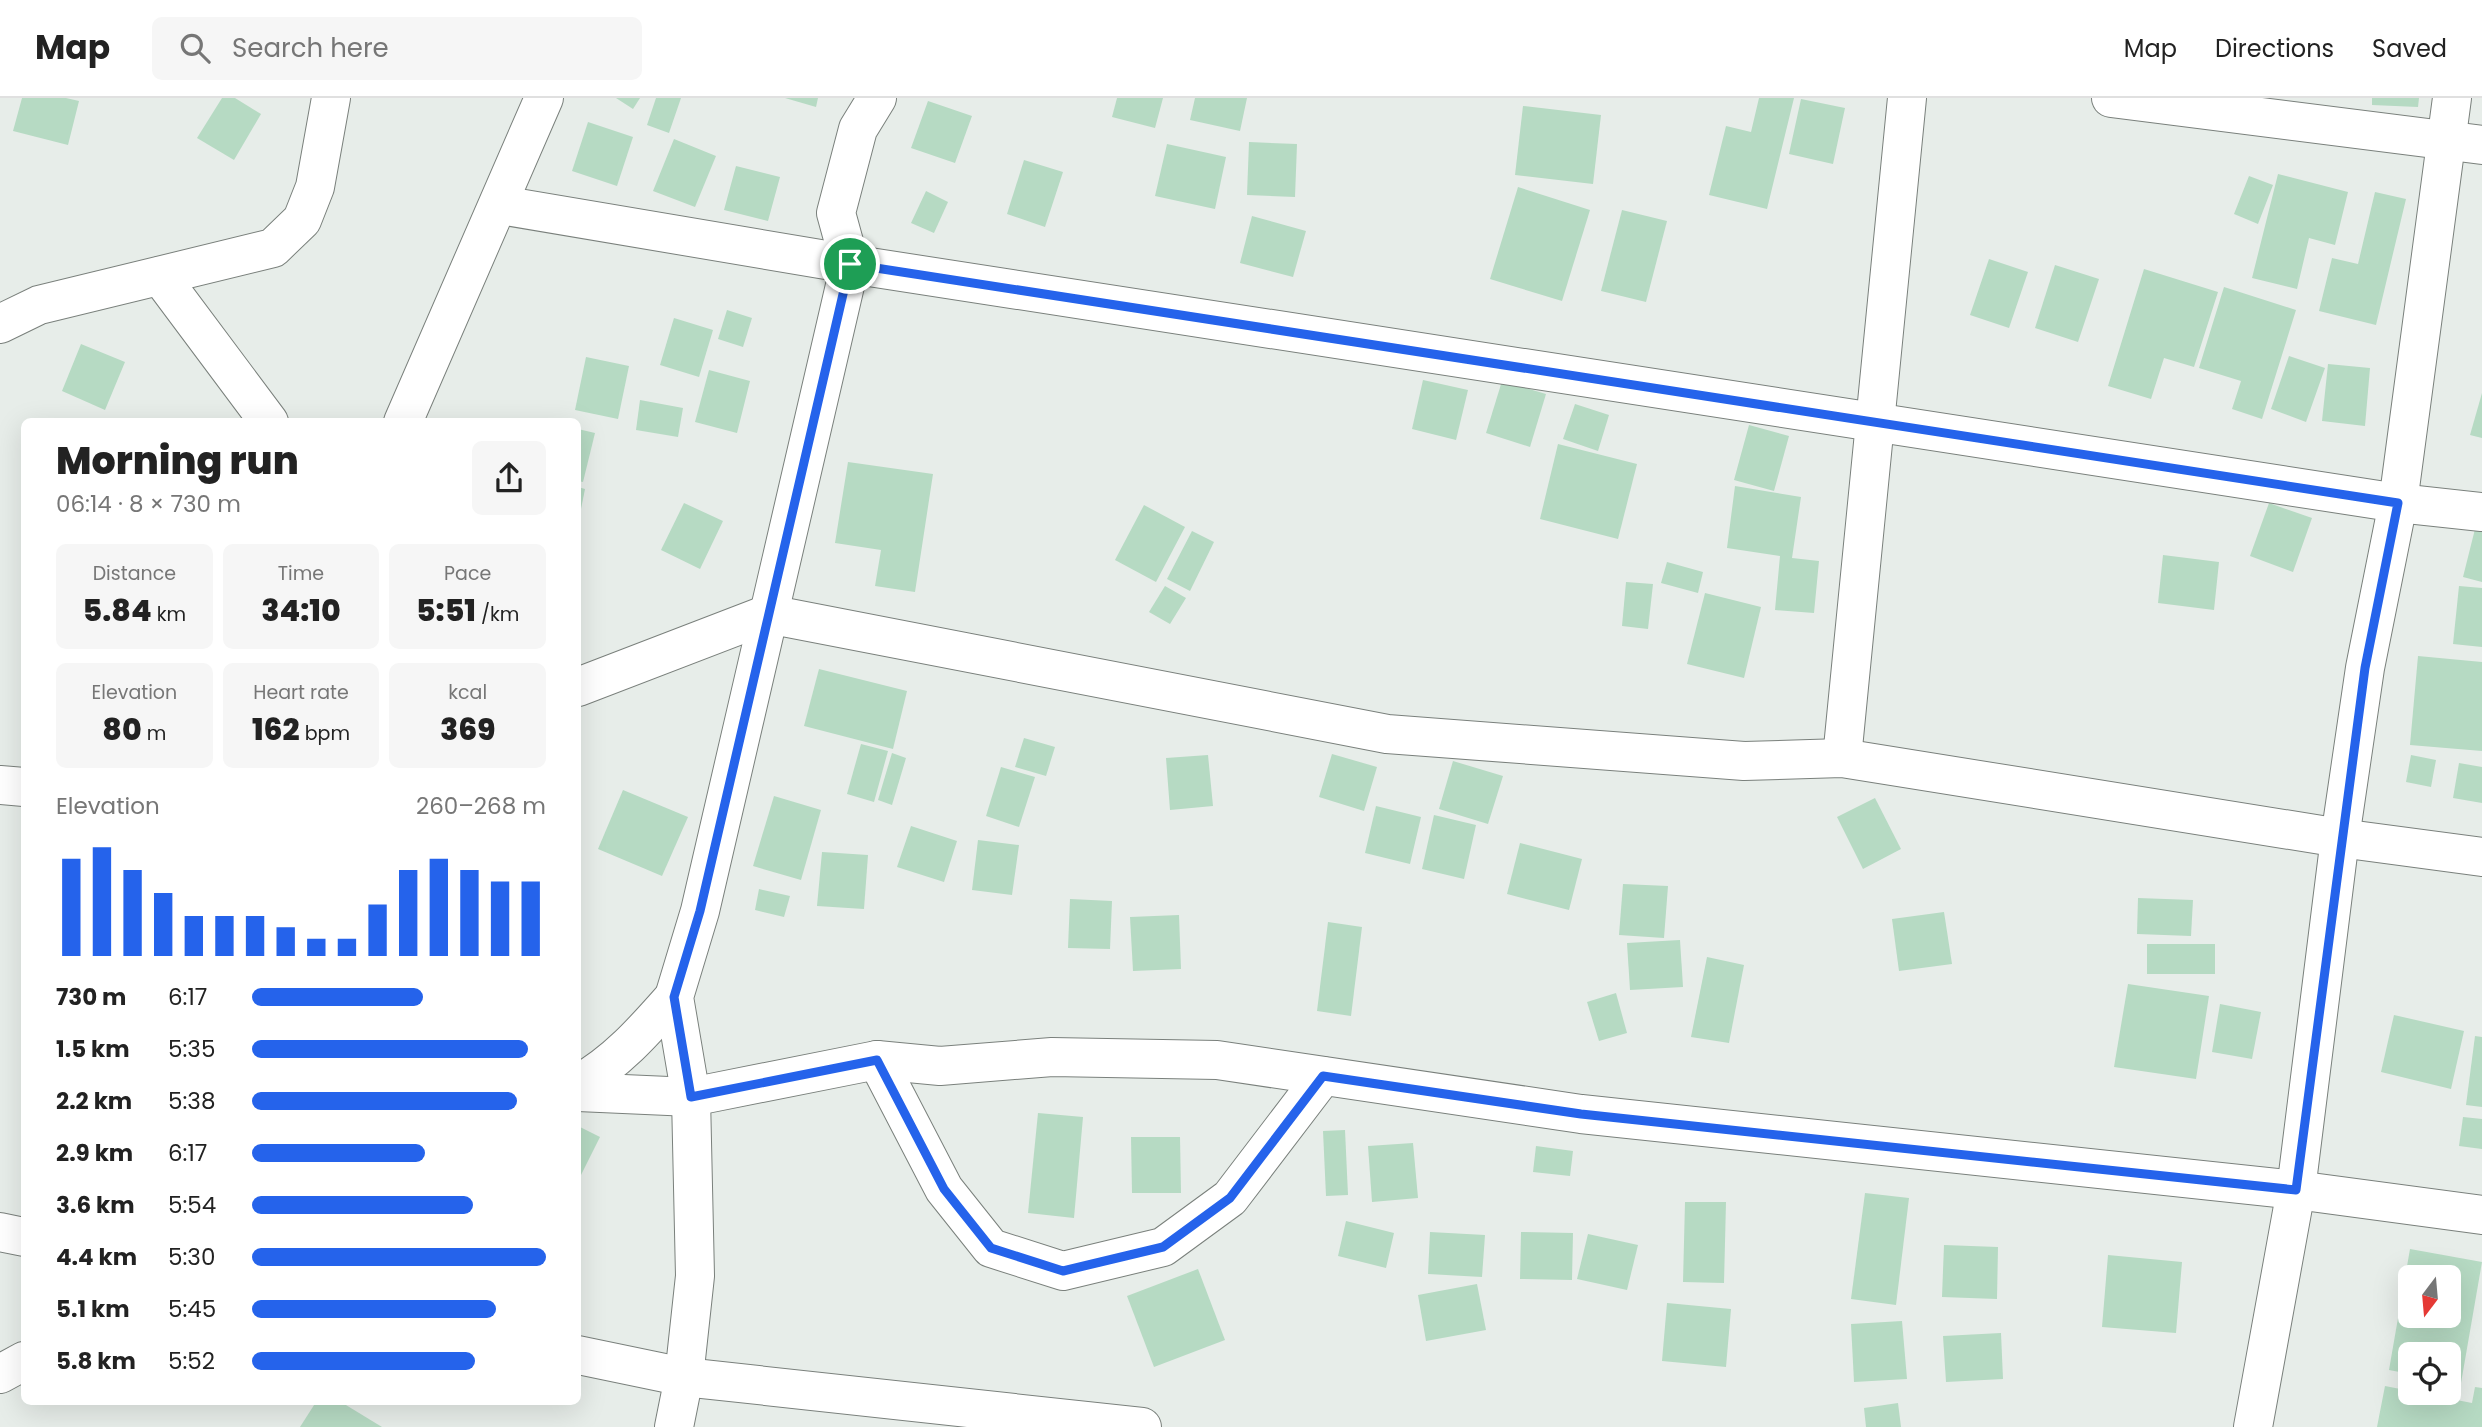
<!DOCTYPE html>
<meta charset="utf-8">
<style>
:root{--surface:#fff;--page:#f6f6f6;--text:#222;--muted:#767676;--line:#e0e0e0;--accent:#2563eb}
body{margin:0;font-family:Poppins,sans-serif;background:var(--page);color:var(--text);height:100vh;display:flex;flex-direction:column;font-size:26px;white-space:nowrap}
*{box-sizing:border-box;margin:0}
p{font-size:23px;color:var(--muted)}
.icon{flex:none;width:38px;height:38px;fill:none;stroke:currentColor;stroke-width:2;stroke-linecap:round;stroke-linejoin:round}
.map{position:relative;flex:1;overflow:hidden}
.drawer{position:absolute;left:21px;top:320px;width:560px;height:987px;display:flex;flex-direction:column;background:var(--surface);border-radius:10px;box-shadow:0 7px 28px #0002}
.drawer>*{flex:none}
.needle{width:46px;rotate:196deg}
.fabs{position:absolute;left:2398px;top:1167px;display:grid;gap:14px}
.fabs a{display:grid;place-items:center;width:63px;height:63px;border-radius:10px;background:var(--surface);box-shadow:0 7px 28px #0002;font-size:35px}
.pin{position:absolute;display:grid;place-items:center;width:60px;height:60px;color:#fff;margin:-30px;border:4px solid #fff;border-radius:50%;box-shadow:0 2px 7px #0007}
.round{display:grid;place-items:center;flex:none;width:74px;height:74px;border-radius:10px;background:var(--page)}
.summary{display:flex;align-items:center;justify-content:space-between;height:119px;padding:0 35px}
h1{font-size:38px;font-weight:800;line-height:52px}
.metrics{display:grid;grid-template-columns:repeat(3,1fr);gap:10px;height:119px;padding:7px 35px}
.metrics div{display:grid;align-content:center;border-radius:10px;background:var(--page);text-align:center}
.metrics b{font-size:30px;font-weight:800}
.metrics small{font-size:19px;font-weight:400}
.metrics p{font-size:19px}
.chart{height:196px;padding:14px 35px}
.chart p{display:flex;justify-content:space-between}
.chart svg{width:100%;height:126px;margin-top:7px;stroke:var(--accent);stroke-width:6}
ul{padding:0 35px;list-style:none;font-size:23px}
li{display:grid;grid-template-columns:112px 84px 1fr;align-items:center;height:52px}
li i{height:18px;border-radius:9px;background:var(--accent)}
header{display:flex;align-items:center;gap:42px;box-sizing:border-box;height:98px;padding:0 35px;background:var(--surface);border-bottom:2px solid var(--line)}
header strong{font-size:33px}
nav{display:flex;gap:38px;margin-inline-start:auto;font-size:24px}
.search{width:490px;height:63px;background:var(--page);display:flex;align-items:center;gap:18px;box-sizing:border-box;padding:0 24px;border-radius:10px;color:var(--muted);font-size:26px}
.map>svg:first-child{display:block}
.building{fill:#b6dac3;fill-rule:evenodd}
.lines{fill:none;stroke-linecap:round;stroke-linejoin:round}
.minor-casing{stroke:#7a807c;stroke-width:40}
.minor{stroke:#fff;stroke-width:38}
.route-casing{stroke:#fff;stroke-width:14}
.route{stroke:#2563eb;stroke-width:9}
</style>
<header>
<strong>Map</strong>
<div class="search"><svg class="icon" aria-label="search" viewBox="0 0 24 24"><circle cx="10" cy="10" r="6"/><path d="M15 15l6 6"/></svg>Search here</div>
<nav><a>Map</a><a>Directions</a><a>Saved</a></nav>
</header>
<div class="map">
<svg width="2482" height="1329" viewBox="0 0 2482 1329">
<rect width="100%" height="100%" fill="#e7ede9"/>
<g class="building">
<path d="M22,0H66L79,3L68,47L13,33Z"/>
<path d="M222,0H235L261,16L234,62L197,40Z"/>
<path d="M616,0H640L633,11Z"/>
<path d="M656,0H681L669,35L647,27Z"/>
<path d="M785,0H818L816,9Z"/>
<path d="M1117,0H1163L1155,30L1112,19Z"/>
<path d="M1195,0H1247L1240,33L1190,22Z"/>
<path d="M1759,0H1794L1767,111L1709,97L1726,28L1751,34Z"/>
<path d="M2372,0H2419L2418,9L2372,7Z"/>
<path d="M1801,1L1845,10L1833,66L1789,56Z"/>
<path d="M928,3L972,18L955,65L911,50Z"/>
<path d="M1523,8L1601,17L1593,86L1515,77Z"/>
<path d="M588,24L633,39L617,88L572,73Z"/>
<path d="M674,41L716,58L695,109L653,93Z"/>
<path d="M1249,44L1297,46L1295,99L1247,97Z"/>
<path d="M1167,46L1226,59L1215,111L1155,98Z"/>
<path d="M1024,62L1063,74L1045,129L1007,116Z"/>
<path d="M736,68L780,79L768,123L724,112Z"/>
<path d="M2278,76L2348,94L2335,147L2309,140L2297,191L2252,180Z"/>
<path d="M2249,78L2273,87L2258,126L2234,116Z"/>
<path d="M1518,89L1590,112L1562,203L1490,181Z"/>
<path d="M926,93L948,104L934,135L911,125Z"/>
<path d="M2375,94L2406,101L2376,227L2319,213L2332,160L2358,166Z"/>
<path d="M1622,112L1667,123L1646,204L1601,193Z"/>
<path d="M1252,118L1306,133L1293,179L1240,165Z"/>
<path d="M1989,161L2028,174L2009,230L1970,217Z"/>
<path d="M2055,167L2099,181L2078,244L2035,230Z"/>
<path d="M2144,171L2218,194L2194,269L2164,260L2151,301L2108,288Z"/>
<path d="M2224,189L2296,212L2262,321L2232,311L2241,283L2199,270Z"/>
<path d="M727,212L752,220L743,249L718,241Z"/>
<path d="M674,220L713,232L699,279L660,267Z"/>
<path d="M81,246L125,264L105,312L62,293Z"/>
<path d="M2289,258L2325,270L2306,324L2271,311Z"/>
<path d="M586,259L629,268L618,321L575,312Z"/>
<path d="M2328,266L2370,270L2365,328L2322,323Z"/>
<path d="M709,272L750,283L737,335L695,324Z"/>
<path d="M1423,282L1468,292L1456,342L1412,331Z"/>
<path d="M1502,283L1546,296L1530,349L1486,335Z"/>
<path d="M2482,295V340L2470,337Z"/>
<path d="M640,302L683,310L678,339L636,332Z"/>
<path d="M1575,306L1609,317L1598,353L1563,341Z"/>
<path d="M1749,327L1789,338L1774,393L1734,382Z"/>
<path d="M578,331L595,335L583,384L578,383Z"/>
<path d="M1558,346L1637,366L1618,441L1540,421Z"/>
<path d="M848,364L933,376L915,494L875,488L881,452L835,445Z"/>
<path d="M1735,388L1801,399L1792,460L1819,463L1814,515L1775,512L1780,458L1727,450Z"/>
<path d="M578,389L585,391L579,421H578Z"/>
<path d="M684,405L723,423L700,471L661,452Z"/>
<path d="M2269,405L2312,420L2293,474L2250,458Z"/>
<path d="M1144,407L1185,429L1156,484L1115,462Z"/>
<path d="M2476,427L2482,428V484L2463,479Z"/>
<path d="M1192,433L1214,444L1190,493L1167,481Z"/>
<path d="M2163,457L2219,464L2214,512L2158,505Z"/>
<path d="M1667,464L1703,474L1698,495L1661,485Z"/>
<path d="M1626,484L1653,486L1648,531L1622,528Z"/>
<path d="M1165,488L1186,500L1170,526L1149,514Z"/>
<path d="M2459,488L2482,490V549L2453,546Z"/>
<path d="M1705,495L1761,509L1744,580L1687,566Z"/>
<path d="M2418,558L2482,564V653L2410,647Z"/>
<path d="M819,571L907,593L893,651L804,628Z"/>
<path d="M1024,640L1055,649L1046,678L1015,669Z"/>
<path d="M861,646L888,653L874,704L847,696Z"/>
<path d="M892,655L906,660L892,707L878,702Z"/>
<path d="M1332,656L1377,669L1364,713L1319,699Z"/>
<path d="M1208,657L1213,708L1170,712L1166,660Z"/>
<path d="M2411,657L2436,662L2431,689L2406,684Z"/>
<path d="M1453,663L1503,678L1488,726L1439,711Z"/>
<path d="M2459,665L2482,669V705L2453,700Z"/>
<path d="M1001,669L1035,679L1019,729L986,718Z"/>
<path d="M623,692L688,719L662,778L598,751Z"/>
<path d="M774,698L821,712L801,782L753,768Z"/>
<path d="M1875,700L1901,751L1863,771L1837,719Z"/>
<path d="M1376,708L1421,719L1410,766L1365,755Z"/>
<path d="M1434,717L1476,727L1464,781L1422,771Z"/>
<path d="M911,728L957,743L944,784L897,769Z"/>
<path d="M978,742L1019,747L1012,797L972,792Z"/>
<path d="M1520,745L1582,761L1569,812L1507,796Z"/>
<path d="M822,754L868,757L864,811L817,808Z"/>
<path d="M1623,786L1668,788L1664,840L1619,837Z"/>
<path d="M759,791L790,798L784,819L755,812Z"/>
<path d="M2138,800L2193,802L2191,838L2137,836Z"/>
<path d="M1070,801L1112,803L1110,851L1068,850Z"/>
<path d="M1944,814L1952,866L1899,873L1892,821Z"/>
<path d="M1179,817L1181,871L1133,873L1130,819Z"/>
<path d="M1328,824L1362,829L1351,918L1317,913Z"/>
<path d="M1680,842L1683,889L1630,892L1627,845Z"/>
<rect x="2147" y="846" width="68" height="30"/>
<path d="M1707,859L1744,867L1729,945L1691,939Z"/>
<path d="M2128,886L2209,898L2196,981L2114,969Z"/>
<path d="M1616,895L1627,935L1599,943L1587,904Z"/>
<path d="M2220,906L2261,914L2252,961L2212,954Z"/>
<path d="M2394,917L2464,933L2451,991L2381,974Z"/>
<path d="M2475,938L2482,939V1009L2466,1007Z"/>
<path d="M1038,1015L1083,1019L1074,1120L1028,1115Z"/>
<path d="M2463,1019L2482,1021V1051L2459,1048Z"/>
<path d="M578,1028L600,1039L578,1083Z"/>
<path d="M1345,1032L1348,1097L1326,1098L1323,1033Z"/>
<path d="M1131,1039H1180L1181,1095H1132Z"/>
<path d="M1413,1045L1418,1100L1372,1104L1368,1048Z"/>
<path d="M1536,1048L1573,1053L1570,1078L1533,1074Z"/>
<path d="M1865,1095L1909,1100L1896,1207L1851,1201Z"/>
<path d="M1685,1104H1726L1724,1185L1683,1184Z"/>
<path d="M1346,1123L1394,1135L1386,1170L1338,1158Z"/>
<path d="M1430,1134L1485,1137L1482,1179L1428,1176Z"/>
<path d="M1521,1134L1573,1135L1572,1182L1520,1181Z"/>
<path d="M1588,1136L1638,1147L1627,1192L1577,1181Z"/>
<path d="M1944,1147L1998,1149L1997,1201L1942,1199Z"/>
<path d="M2410,1151L2482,1164L2461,1285L2448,1283V1256H2410V1276L2389,1272ZM2410,1180H2448V1218H2410Z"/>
<path d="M2108,1157L2182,1164L2176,1235L2102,1229Z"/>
<path d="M1198,1171L1225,1242L1154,1269L1127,1198Z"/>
<path d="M1477,1186L1486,1232L1426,1243L1418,1197Z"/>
<path d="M1667,1205L1731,1211L1726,1269L1662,1263Z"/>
<path d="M1902,1223L1907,1281L1854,1284L1851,1226Z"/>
<path d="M2001,1235L2003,1281L1946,1284L1943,1238Z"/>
<path d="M2385,1288L2472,1305L2475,1289L2482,1290V1329H2377Z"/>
<path d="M316,1304H341L382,1329H300Z"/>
<path d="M1898,1305L1901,1329H1866L1864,1310Z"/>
</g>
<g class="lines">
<g class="minor-casing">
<g id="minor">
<path d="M2111,0L2482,47"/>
<path d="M500,107L850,166L2398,405L2482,414"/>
<path d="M160,178L269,324"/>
<path d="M0,226L39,207L273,150L302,122L315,89L331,0"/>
<path d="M403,324L544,0"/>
<path d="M578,589L768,516L1387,636L1744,663L1842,660L2340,740L2482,759"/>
<path d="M1842,660L1907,0"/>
<path d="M0,687L24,689"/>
<path d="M877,962L944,1091L991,1150L1063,1173L1163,1149L1230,1100L1323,978"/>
<path d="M578,986C617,964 644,933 674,899"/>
<path d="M578,994L691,999L877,962L940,968L1052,959L1217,962L1581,1016L2296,1092L2482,1117"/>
<path d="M0,1134L24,1139"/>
<path d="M578,1257L684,1279L1142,1329"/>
<path d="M0,1276L24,1263"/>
<path d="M674,1329L684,1279L695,1178L691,999L674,899L700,813L850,166L836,115L858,31L877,0"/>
<path d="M2253,1329L2296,1092L2340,740L2365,570L2398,405L2452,0"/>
</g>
</g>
<use href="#minor" class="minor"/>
</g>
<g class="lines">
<g class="route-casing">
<path id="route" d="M850,166L2398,405L2365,570L2296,1092L1581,1016L1323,978L1230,1100L1163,1149L1063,1173L991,1150L944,1091L877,962L691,999L674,899L700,813Z"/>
</g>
<use href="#route" class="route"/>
</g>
</svg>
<div class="fabs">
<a><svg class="needle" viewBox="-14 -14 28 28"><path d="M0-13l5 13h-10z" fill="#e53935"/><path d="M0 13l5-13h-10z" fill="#767676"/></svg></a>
<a><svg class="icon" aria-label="locate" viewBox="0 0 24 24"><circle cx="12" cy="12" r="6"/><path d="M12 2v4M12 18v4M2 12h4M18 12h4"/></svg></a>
</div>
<div class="pin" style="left:850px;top:166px;background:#1e9e55"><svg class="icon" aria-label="arrive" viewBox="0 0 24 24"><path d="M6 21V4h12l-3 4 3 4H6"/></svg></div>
<section class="drawer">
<div class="summary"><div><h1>Morning run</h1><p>06:14 · 8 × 730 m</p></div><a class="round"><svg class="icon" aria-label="share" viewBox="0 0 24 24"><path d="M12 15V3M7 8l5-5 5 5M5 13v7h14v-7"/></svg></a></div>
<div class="metrics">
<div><p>Distance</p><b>5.84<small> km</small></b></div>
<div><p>Time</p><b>34:10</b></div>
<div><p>Pace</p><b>5:51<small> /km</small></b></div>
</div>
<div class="metrics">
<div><p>Elevation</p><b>80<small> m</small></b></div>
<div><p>Heart rate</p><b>162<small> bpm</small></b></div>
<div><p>kcal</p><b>369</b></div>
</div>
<div class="chart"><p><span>Elevation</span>260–268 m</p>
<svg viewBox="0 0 160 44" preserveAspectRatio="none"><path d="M5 44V10M15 44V6M25 44V14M35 44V22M45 44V30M55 44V30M65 44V30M75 44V34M85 44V38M95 44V38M105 44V26M115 44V14M125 44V10M135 44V14M145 44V18M155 44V18"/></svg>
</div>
<ul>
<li><b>730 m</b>6:17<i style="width:58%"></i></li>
<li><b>1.5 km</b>5:35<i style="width:94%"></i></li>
<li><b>2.2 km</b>5:38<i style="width:90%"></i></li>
<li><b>2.9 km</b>6:17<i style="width:59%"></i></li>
<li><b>3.6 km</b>5:54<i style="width:75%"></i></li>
<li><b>4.4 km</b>5:30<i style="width:100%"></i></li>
<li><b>5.1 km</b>5:45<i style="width:83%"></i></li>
<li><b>5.8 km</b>5:52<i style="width:76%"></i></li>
</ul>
</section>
</div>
